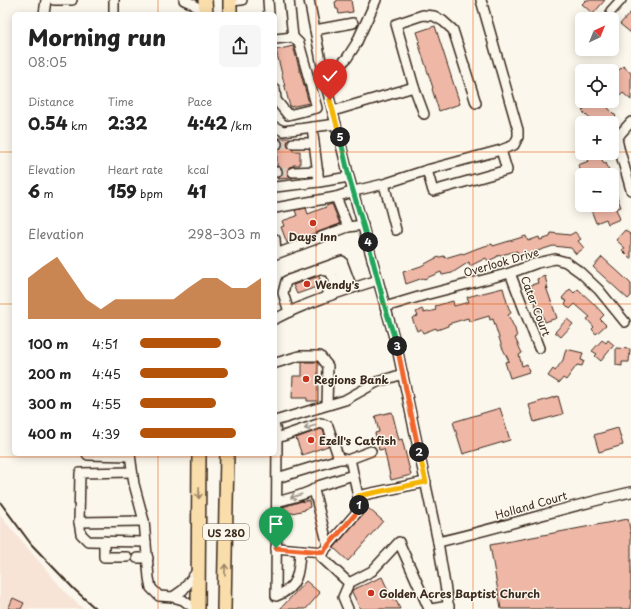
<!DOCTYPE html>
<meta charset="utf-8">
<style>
:root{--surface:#fff;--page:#f6f6f6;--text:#222;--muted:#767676;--accent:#b45309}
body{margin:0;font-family:"Playpen Sans",sans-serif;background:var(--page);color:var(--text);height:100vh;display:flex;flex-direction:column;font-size:15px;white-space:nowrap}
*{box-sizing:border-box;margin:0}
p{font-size:13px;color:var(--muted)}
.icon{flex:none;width:22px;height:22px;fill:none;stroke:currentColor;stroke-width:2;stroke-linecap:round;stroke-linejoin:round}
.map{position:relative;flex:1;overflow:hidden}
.panel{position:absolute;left:12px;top:12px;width:265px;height:444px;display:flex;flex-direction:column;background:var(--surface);border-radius:6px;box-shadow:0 2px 10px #0003}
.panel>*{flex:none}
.needle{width:26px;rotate:43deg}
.tools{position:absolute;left:575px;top:12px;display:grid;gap:8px}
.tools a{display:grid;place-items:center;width:44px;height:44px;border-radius:6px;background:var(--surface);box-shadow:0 2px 10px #0003;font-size:20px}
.pin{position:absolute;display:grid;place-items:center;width:34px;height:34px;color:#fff;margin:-41px -17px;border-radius:50% 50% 50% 0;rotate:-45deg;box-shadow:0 0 4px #0007}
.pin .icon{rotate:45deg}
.km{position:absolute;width:20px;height:20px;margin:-10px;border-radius:50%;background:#222;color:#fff;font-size:11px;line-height:20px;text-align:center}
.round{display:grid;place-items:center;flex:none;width:42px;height:42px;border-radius:6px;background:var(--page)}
.head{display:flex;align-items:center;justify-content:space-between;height:68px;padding:0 16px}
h1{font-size:22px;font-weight:800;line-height:30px}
.stats{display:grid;grid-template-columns:repeat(3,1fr);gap:6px;height:68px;padding:4px 16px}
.stats div{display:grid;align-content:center}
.stats b{font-size:17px;font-weight:800}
.stats small{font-size:11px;font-weight:400}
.stats p{font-size:11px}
.chart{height:112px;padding:8px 16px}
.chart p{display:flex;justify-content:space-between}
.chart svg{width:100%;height:72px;margin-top:4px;fill:var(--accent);opacity:.7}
ul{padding:0 16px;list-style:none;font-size:13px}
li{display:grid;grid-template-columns:64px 48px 1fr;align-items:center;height:30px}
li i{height:10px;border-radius:5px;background:var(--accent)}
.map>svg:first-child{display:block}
.built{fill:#f7e4d7}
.building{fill:#efb7a6;stroke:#3b2a1e}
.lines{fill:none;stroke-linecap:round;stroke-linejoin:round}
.minor-tunnel{stroke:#d5cec3;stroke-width:9;stroke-dasharray:9 4.5;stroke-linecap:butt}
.minor-casing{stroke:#3b2a1e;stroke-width:12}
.highway-casing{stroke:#3b2a1e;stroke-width:16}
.minor{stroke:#fbf7ec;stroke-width:9}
.highway{stroke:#f9ddab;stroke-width:13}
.rail{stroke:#3b2a1e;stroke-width:2}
.oneway{stroke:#9b9085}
.oneway2{stroke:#9a8464}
.split-1-casing{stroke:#fff;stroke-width:8}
.split-2-casing{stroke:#fff;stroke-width:8}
.split-3-casing{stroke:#fff;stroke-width:8}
.split-4-casing{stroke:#fff;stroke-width:8}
.split-5-casing{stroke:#fff;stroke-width:8}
.split-6-casing{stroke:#fff;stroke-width:8}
.split-1{stroke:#f0652b;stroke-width:5}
.split-2{stroke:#f5b400;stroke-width:5}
.split-3{stroke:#f0652b;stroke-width:5}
.split-4{stroke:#22a559;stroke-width:5}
.split-5{stroke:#22a559;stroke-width:5}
.split-6{stroke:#f5b400;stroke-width:5}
.grid{fill:none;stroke:#e8590c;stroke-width:1;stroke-opacity:0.55}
.poi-dot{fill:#c8321e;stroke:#fbf7ec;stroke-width:1.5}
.labels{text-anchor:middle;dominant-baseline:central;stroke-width:3;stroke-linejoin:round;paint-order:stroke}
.shield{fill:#fbf7ec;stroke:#75685c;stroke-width:1}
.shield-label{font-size:10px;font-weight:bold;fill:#3b2a1e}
.poi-label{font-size:11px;font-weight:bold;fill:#3b2a1e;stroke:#fbf7ec;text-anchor:start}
.street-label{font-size:11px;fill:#3b2a1e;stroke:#fbf7ec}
</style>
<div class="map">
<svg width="631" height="609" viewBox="0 0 631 609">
<rect width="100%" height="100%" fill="#fbf7ec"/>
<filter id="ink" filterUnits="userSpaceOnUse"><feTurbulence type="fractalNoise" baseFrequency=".025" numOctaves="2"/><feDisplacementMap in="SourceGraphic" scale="8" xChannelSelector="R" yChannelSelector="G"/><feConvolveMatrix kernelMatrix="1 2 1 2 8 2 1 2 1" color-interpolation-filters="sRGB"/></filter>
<g filter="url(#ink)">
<path class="built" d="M0,514L7,524L67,594L84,609H0Z"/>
<g class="building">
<path d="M337,0H351L353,12L339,14L338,9H336L335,2L337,1Z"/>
<path d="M586,0H605L593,14L582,4Z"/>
<path d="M631,12V33L620,24Z"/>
<path d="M435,26L460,104L439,111L432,89L433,88L418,42L420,41L417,32Z"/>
<path d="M293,46L309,103L290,107L276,50Z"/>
<path d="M623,66L631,73V100L623,93L620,96L612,89V85L618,79L614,75Z"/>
<path d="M597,101H607L611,105L608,108L616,116L609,123H587L590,119L582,111L590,102L594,105Z"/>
<path d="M277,138H290L287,143L288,146L293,149V151H300V165H293V166L289,167L288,170V175L293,178L277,179L282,175L283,172L280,167L277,166V150L282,147L283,144L280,139Z"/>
<path d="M599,153L604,164L606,163L611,175H583L578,165L589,161L587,158Z"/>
<path d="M616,194L621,207L616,209L620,219L608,224L606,219L596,223L591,210L596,208L594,205H612V196Z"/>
<path d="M332,204L340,224L287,243L281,227L284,226L282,221L297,216L295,210L306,208L308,214L326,207V206Z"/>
<path d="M625,230L631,235V259L622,250L625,248L616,240Z"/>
<path d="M575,232L581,239L578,241L584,248L576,254L571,248L553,246L519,257L517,251L497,256V257L488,261L486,258L470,266L469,262L452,273L442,275L441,272L424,279L423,278L406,284L403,272L421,266L436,258L444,256L445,258L462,253L463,254L478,248L492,244L493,246L526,236L528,241L539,237L540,240L550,237L551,233L570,235Z"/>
<path d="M602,257L625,278L631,284V296L628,299L593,267Z"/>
<path d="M319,276L322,285L297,294L293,285Z"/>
<path d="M545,276L548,289L546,287L557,318L545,322L540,310L538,311L535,305H536L531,285L538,283L537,279Z"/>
<path d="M503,288L508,306L511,313L508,315L515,329L517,337L515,338L522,353L519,355L522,366L527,364L529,372L510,378L505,362L509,361L502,347L493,319L490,320L489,316L469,322L468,318L448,324V326L437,330L436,328L423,333L421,329L417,331L412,318L418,316L416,312L422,309L424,313L436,310L435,306L453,301L454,306L469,302L467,297Z"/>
<path d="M570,289L574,293L578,289L594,304L604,315L600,319L606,325L596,334L592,329L594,327L587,319L590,317L575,304L570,309L565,304L567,302L562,298Z"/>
<path d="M567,319L573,324L561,337L555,332Z"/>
<path d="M602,340L606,343L608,340L614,345L601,361L595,356L597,354L592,351Z"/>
<path d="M616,348L630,349L629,362H622V366L616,365Z"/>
<path d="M566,349L583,353L581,360L584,361L582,366L577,365L566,380L563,378L559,383L548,376L553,369L555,371L563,360Z"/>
<path d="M302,362H317L318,363V401H307V398H292L293,376H302Z"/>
<path d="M558,396L563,414L534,422L529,405Z"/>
<path d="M500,408L510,440L463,454L453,422Z"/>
<path d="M392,412L399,440L402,439L411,475L391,480L384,449L379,450L375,433L379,432L375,416Z"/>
<path d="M618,428L623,445L599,452L594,435Z"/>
<path d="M321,429L323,430L328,446L302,455L296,438Z"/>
<path d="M309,500L310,507L305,509V510L288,514V513L283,514V507L302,501L303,502Z"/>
<path d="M368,508L383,521L348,561L334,548Z"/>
<path d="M628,519L631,535V609H501L490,545Z"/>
<path d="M382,577L393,601L396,600L400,609H360L352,592V590Z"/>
<path d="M306,581L320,593L306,609H280Z"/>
<path d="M13,598L24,603L21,609H8Z"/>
</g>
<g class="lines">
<g class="minor-tunnel">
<path d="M277,144L293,143"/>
<path d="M277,172H293"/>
</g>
<g class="minor-casing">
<g id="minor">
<path d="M54,0H72"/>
<path d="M114,0V14"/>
<path d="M184,0L193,4L204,14"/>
<path d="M268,0L269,14"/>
<path d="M289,0L293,37"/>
<path d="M309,0L325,81L349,177L397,348L438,542L449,609"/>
<path d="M481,0L518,130V137L514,145L501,150L427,170L433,191L507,170L501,150"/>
<path d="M230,1L242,0"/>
<path d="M611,11L621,0"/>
<path d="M44,14L46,0"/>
<path d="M315,30L353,23"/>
<path d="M275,39L293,37L299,43L317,108L288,115L276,100"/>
<path d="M325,81L347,58L356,44L376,0"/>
<path d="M414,87L396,24L423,15L434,16L443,21L453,30L476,103"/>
<path d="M275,89L276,100L275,101"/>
<path d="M333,111L414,87L424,114"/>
<path d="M631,122L621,133L617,139L619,148L631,190"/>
<path d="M275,127L283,131L336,124"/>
<path d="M312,127L319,182"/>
<path d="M293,143H314"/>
<path d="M275,144H277"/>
<path d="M275,172H277"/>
<path d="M293,172L318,171"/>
<path d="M275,187L319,182L349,177"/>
<path d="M336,197L348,227"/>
<path d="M275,208L336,197L354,191L384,184"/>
<path d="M396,230L384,184L427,170"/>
<path d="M275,239L276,254L348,227L363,225"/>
<path d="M329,270L334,279V290"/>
<path d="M325,271C334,268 341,267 342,278C342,280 343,282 341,284C338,288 332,290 327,292"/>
<path d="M510,273L539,348"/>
<path d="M385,307L425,295L510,273L537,263L555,259L566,262L580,272L599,290L625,322"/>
<path d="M289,312L283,293L286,281L342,261L352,288"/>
<path d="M275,319C307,302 343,291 378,280"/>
<path d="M276,363L299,356H320L328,366L327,405"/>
<path d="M275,421L345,400L377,382L403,374"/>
<path d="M275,427L277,438L276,596C299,588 299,570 300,550"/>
<path d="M277,438L321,423L328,426L339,459"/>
<path d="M87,454L88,455L130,456"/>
<path d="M130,454L134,484L144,521L149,578L151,588L159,596L173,597L183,600L195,609"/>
<path d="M132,472L80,473L79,522L144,521"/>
<path d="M277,478L339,459H344"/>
<path d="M314,490L328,546"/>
<path d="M358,496L426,482"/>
<path d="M277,502C289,498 309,495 318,486L353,475"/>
<path d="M79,522L81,534L88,541L146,542"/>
<path d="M104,541V557H127"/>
<path d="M438,542C503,527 566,507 631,492"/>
<path d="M276,548L324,552"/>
<path d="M137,558H148"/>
<path d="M349,583L321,557L326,548L359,510L358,496L350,459L371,451"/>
<path d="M173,597L183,590L198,570"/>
<path d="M348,609L343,597L349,583L372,571L399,542L429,609"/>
<path d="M431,609L449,606"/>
</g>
</g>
<g class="highway-casing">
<g id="highway">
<path d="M205,0L206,14"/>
<path d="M230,14V0"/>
<path d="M198,609L199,454"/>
<path d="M224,609L227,454"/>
</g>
</g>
<use href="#minor" class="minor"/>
<use href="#highway" class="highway"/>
<path class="rail" d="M0,502L31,544L74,589L96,609"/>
</g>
<defs><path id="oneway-shaft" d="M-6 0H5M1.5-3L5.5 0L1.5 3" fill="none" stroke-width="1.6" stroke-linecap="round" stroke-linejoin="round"/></defs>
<g class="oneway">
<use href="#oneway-shaft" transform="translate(310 427) rotate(162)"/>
<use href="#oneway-shaft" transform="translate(296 496) rotate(162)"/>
</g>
<g class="oneway2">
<use href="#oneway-shaft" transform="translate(199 493) rotate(91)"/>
<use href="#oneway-shaft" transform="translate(225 570) rotate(-89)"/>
</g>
</g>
<g class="lines" filter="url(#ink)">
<g class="split-1-casing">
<path id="split-1" d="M276,548L324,552L326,548L359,510V505"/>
</g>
<g class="split-2-casing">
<path id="split-2" d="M359,505L358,496L426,482L419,452"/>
</g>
<g class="split-3-casing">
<path id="split-3" d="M397,346L419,452"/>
</g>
<g class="split-4-casing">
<path id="split-4" d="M368,242L385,307L397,346"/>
</g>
<g class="split-5-casing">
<path id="split-5" d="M340,137L349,177L368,242"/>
</g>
<g class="split-6-casing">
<path id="split-6" d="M330,100L340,137"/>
</g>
<use href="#split-1" class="split-1"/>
<use href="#split-2" class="split-2"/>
<use href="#split-3" class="split-3"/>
<use href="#split-4" class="split-4"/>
<use href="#split-5" class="split-5"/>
<use href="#split-6" class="split-6"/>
</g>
<path class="grid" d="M158,0V14M316,0V609M473,0V609M0,152H14M275,152H582M612,152H631M0,304H14M275,304H631M158,454V609M0,457H631"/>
<g class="poi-dot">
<circle cx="313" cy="223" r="4"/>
<circle cx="307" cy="284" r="4"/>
<circle cx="306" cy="379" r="4"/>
<circle cx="311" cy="440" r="4"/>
<circle cx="371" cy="593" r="4"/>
</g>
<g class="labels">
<rect class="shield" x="203" y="524" width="46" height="16" rx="3"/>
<g class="shield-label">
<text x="226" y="532">US 280</text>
</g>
<g class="poi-label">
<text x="313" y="236" text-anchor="middle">Days Inn</text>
<text x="315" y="284">Wendy's</text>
<text x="314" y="379">Regions Bank</text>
<text x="319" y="440">Ezell's Catfish</text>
<text x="379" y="593">Golden Acres Baptist Church</text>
</g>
<g class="street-label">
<text transform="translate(501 262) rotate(-16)">Overlook Drive</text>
<text transform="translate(536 306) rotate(69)">Cater Court</text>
<text transform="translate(531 505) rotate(-16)">Holland Court</text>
</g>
</g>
</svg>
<div class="tools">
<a><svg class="needle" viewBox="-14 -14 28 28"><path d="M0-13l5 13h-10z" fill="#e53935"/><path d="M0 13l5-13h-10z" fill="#767676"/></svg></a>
<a><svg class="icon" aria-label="locate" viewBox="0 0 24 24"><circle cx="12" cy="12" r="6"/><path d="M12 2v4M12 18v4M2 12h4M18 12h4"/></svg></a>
<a>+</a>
<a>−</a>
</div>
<div class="pin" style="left:276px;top:548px;background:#1e9e55"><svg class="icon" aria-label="arrive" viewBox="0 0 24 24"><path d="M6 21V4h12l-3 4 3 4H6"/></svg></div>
<div class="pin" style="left:330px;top:100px;background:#d93025"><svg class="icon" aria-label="check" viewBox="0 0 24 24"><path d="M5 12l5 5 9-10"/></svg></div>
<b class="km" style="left:359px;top:505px">1</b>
<b class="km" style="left:419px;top:452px">2</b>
<b class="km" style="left:397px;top:346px">3</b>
<b class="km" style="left:368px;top:242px">4</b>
<b class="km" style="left:340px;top:137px">5</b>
<section class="panel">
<div class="head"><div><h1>Morning run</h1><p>08:05</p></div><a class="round"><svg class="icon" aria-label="share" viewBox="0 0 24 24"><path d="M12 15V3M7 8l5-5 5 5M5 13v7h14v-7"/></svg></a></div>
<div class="stats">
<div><p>Distance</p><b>0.54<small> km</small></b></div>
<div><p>Time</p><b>2:32</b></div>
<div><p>Pace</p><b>4:42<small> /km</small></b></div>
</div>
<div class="stats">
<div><p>Elevation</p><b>6<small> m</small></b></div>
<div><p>Heart rate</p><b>159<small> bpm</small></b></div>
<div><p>kcal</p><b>41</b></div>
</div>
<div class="chart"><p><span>Elevation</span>298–303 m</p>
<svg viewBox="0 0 160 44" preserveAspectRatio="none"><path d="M0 44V19L10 12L20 6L30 19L40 32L50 38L60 32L70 32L80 32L90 32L100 32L110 25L120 19L130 19L140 25L150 25L160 19V44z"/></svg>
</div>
<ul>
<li><b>100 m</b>4:51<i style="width:67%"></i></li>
<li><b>200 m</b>4:45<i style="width:73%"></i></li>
<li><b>300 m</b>4:55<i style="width:63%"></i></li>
<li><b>400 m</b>4:39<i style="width:79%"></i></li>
</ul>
</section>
</div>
